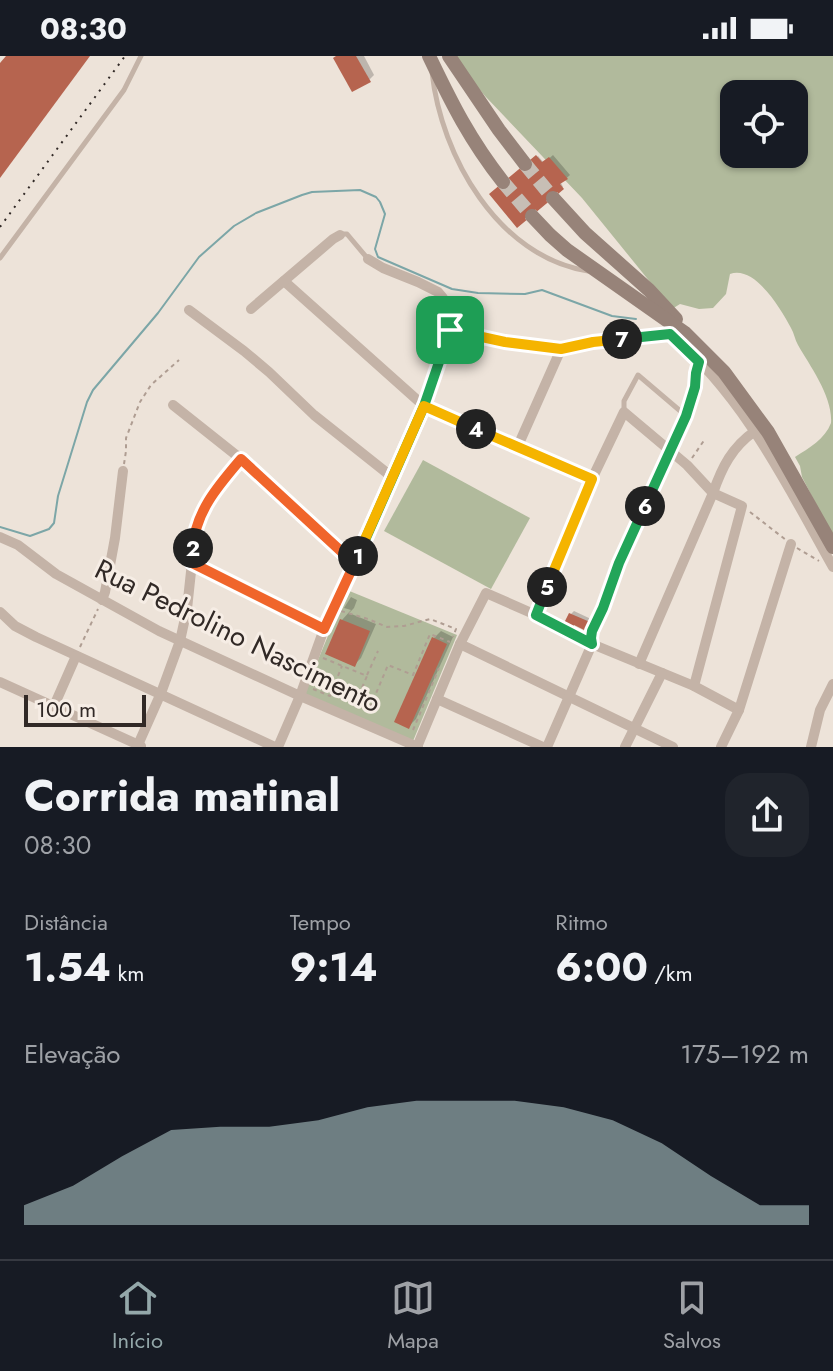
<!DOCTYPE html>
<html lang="pt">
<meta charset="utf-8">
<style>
:root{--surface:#171b24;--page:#20242c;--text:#f1f3f6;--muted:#9ea1a6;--line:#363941;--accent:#94a8aa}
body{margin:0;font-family:Jost,sans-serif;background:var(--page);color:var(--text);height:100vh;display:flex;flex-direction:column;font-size:30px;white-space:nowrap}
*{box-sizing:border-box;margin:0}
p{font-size:26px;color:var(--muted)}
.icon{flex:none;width:44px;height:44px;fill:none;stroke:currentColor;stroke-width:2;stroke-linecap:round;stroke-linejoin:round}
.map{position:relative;height:691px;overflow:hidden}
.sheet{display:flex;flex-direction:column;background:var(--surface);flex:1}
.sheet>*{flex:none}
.buttons{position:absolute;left:720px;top:24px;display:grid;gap:16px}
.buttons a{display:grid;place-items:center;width:88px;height:88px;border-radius:16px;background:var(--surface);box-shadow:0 2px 6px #0004;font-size:40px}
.scale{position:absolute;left:24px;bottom:20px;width:122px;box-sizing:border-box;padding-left:8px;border:4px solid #312926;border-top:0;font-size:22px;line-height:28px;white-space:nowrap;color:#312926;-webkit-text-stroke:6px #f6ede5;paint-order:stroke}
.pin{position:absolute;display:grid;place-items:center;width:68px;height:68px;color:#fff;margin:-34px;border-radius:16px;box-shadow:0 4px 12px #0006}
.km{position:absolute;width:40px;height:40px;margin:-20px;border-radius:50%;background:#222;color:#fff;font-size:22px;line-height:40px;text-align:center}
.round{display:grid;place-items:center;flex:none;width:84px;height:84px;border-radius:24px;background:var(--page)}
.headline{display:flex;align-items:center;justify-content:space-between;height:136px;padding:0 24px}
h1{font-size:44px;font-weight:700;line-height:60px}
.stats{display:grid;grid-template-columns:repeat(3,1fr);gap:12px;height:136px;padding:8px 24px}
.stats div{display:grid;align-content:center}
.stats b{font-size:40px;font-weight:700}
.stats small{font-size:22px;font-weight:400}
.stats p{font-size:22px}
.chart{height:224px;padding:16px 24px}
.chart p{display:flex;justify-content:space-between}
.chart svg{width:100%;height:144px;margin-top:8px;fill:var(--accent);opacity:.7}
.status{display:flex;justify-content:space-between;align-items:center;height:56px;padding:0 40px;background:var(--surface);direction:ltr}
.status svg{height:22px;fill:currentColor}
.menu{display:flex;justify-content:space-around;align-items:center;height:112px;border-top:2px solid var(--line);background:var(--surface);font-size:22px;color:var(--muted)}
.menu a{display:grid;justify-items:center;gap:4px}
.menu .current{color:var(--accent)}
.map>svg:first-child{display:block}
.green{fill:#b1ba9c;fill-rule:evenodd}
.shadow{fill:#0003}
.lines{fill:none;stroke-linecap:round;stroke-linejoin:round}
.stream{stroke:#7ca6a7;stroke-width:2}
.building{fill:#b6644f}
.secondary-tunnel{stroke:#c7beb5;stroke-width:14;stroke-dasharray:14 7;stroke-linecap:butt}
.path{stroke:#af9d92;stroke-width:2;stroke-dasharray:4 4;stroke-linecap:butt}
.lane{stroke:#c4b3a7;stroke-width:5}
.street{stroke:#c4b3a7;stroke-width:10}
.secondary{stroke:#978379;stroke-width:14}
.rail{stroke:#312926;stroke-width:2;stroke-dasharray:2 6;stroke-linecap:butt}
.split-1-casing{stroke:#fff;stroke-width:16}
.split-2-casing{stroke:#fff;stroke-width:16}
.split-3-casing{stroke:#fff;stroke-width:16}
.split-4-casing{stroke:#fff;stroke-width:16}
.split-5-casing{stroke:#fff;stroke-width:16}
.split-6-casing{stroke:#fff;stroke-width:16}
.split-7-casing{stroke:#fff;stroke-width:16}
.split-8-casing{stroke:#fff;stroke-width:16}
.split-1{stroke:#22a559;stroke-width:10}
.split-2{stroke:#f0652b;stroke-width:10}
.split-3{stroke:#f0652b;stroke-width:10}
.split-4{stroke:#f5b400;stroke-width:10}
.split-5{stroke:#f5b400;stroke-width:10}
.split-6{stroke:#22a559;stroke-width:10}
.split-7{stroke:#22a559;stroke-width:10}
.split-8{stroke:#f5b400;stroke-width:10}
.labels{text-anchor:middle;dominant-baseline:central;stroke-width:6;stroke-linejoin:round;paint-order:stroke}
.street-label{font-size:28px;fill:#312926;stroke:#f6ede5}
</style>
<div class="status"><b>08:30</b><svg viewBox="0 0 49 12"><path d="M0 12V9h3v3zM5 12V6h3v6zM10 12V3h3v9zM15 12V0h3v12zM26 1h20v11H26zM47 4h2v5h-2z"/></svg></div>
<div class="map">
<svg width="833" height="691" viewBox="0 0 833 691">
<rect width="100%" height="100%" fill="#ede3d9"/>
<g class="green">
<path d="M452,0H833V481L802,421L800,410L795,401C809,392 825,383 831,367C833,341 810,310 798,289C795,284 794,277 791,272C781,253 755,209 730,218L726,238L713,252L699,253L680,248L672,253L582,142L485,40ZM734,38H794V98H734Z"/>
<path d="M423,404L530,462L491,533L384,475Z"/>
<path d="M347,534L457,579L413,685L303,640Z"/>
</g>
<g class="shadow">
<path d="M338,0H364L374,19L369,24Z"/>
<path d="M553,99L570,119L561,127L563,131L518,169L492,138L538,100L544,107Z"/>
<path d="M351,541L357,544L354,552L349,557L376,568L361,602L354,609L342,564L351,554L344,552Z"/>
<path d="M574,555L591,563L588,570L571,558Z"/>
<path d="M441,575L453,581L416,663L409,670L434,582Z"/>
</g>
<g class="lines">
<path class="stream" d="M0,471L30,480L49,473L54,467L58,440L87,346L93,334L158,257L199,201L234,170L256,157L302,139L312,136L360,134L376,141L380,146L385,158L375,193L378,201L452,233L478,237L525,238L542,234L612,260L636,263"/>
</g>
<g class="building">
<path d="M6,0H90L0,122V7Z"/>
<path d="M336,0H356L371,26L352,36L333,2Z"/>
<path d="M536,99L542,106L549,101L568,123L560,128L564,133L517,172L489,138Z"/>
<path d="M569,557L590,566L586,575L574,569L572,573L563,569Z"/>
<path d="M340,563L370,575L355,611L325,598Z"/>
<path d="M432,581L447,588L409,673L394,666Z"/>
</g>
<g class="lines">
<g class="secondary-tunnel">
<path d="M525,108L553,142"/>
<path d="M503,126L532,160"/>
</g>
<g class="path">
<path d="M692,402L705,383"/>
<path d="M124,408L126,395V382L140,346L151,329L179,304"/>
<path d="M750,456L786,484"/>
<path d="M797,492L819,505"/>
<path d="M341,555L368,563L387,571L404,570L430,563L456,573L453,581"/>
<path d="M80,591L98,553"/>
<path d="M323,602L367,620L355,648L369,654L388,609L413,619L430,578L450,586"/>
<path d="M367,619L378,595"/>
<path d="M313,633L330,640L342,610"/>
<path d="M413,674L439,612"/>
</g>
<g class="lane">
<path d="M432,16C441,100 498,201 588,215"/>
<path d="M341,178H347L368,203"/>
<path d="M0,202L124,34L141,0"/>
<path d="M624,355V345L638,319L685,359"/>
</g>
<g class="street">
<path d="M284,225L424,350L592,423"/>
<path d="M251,253L333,183L340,179"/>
<path d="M189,254L244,295L269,316L314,359L392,421"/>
<path d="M450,274L505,286L561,293L593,286L670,278C744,340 787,429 833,511"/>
<path d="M173,349L241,403L354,508"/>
<path d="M517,392L561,293"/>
<path d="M0,481L18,489L56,518L159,575L300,640L418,691"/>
<path d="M192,507L324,573"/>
<path d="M102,544L105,536L115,482L123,415"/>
<path d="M0,556L15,570L36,581L275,691"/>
<path d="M536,559L592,423L624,356L687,409L713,437L742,450L694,630"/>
<path d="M460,588L673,691"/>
<path d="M639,608L713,437C722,411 732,391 755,375"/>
<path d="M0,626L141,690"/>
<path d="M437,643L543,691"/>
<path d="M54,650L76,600"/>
<path d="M137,691L161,637L180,585L187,553L196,469L204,452L221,427L241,403"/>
<path d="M278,691L300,640L324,573L424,350L450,274L451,257L443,242L438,236L418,226L383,212L368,203"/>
<path d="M417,691L460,588L486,537L536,559L592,588L694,630L739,654"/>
<path d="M547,691L592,588L591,582L592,575L603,552L619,507L686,360L695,331L696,317L699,306"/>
<path d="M625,691L662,617"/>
<path d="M721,691L739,654L791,488"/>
<path d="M811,691L820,654L833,628"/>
</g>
<g class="secondary">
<path d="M429,0C452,48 470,84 503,126"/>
<path d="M449,0L499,74L525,108"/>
<path d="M553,142L585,177L649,234L676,263"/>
<path d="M532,160L550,179L567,194L685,277L724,316L768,376L833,491"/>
</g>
<path class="rail" d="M0,171L125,0"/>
</g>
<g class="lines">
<g class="split-1-casing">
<path id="split-1" d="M358,500L424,350L450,274"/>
</g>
<g class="split-2-casing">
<path id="split-2" d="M193,492L192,507L324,573L358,500"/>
</g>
<g class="split-3-casing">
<path id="split-3" d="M193,492C195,456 218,430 241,403L344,498"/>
</g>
<g class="split-4-casing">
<path id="split-4" d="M344,498L354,508L424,350L476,373"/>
</g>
<g class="split-5-casing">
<path id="split-5" d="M476,373L592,423L547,531"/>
</g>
<g class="split-6-casing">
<path id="split-6" d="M547,531L536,559L592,588L591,582L592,575L603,552L619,507L645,450"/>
</g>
<g class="split-7-casing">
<path id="split-7" d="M622,283L670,278L699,306L696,317L695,331L686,360L645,450"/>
</g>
<g class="split-8-casing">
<path id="split-8" d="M450,274L505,286L561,293L593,286L622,283"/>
</g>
<use href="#split-1" class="split-1"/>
<use href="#split-2" class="split-2"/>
<use href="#split-3" class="split-3"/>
<use href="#split-4" class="split-4"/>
<use href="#split-5" class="split-5"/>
<use href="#split-6" class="split-6"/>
<use href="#split-7" class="split-7"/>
<use href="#split-8" class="split-8"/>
</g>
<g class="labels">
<g class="street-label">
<text transform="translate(238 580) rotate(26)">Rua Pedrolino Nascimento</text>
</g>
</g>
</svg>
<div class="buttons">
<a><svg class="icon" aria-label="locate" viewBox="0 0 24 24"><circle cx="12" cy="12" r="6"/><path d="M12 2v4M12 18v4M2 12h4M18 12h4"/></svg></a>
</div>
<div class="scale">100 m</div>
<div class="pin" style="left:450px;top:274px;background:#1e9e55"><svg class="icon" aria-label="arrive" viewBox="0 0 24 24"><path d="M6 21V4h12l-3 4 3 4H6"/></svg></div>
<b class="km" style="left:358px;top:500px">1</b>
<b class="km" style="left:193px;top:492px">2</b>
<b class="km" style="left:476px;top:373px">4</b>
<b class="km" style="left:547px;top:531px">5</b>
<b class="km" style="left:645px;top:450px">6</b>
<b class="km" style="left:622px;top:283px">7</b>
</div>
<section class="sheet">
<div class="headline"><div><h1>Corrida matinal</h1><p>08:30</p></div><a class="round"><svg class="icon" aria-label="share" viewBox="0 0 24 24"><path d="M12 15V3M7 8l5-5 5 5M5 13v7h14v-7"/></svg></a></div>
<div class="stats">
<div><p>Distância</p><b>1.54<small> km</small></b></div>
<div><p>Tempo</p><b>9:14</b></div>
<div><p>Ritmo</p><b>6:00<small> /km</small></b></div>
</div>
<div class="chart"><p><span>Elevação</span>175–192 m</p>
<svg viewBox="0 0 160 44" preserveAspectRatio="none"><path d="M0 44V38L10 32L20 23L30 15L40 14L50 14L60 12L70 8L80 6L90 6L100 6L110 8L120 12L130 19L140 29L150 38L160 38V44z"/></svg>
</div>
</section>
<nav class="menu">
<a class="current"><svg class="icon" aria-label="home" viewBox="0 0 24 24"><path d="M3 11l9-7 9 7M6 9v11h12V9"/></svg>Início</a>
<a><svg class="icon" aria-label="map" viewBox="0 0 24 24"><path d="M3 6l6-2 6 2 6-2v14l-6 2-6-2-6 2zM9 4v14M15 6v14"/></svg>Mapa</a>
<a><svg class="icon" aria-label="saved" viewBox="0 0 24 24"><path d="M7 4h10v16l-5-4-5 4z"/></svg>Salvos</a>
</nav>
